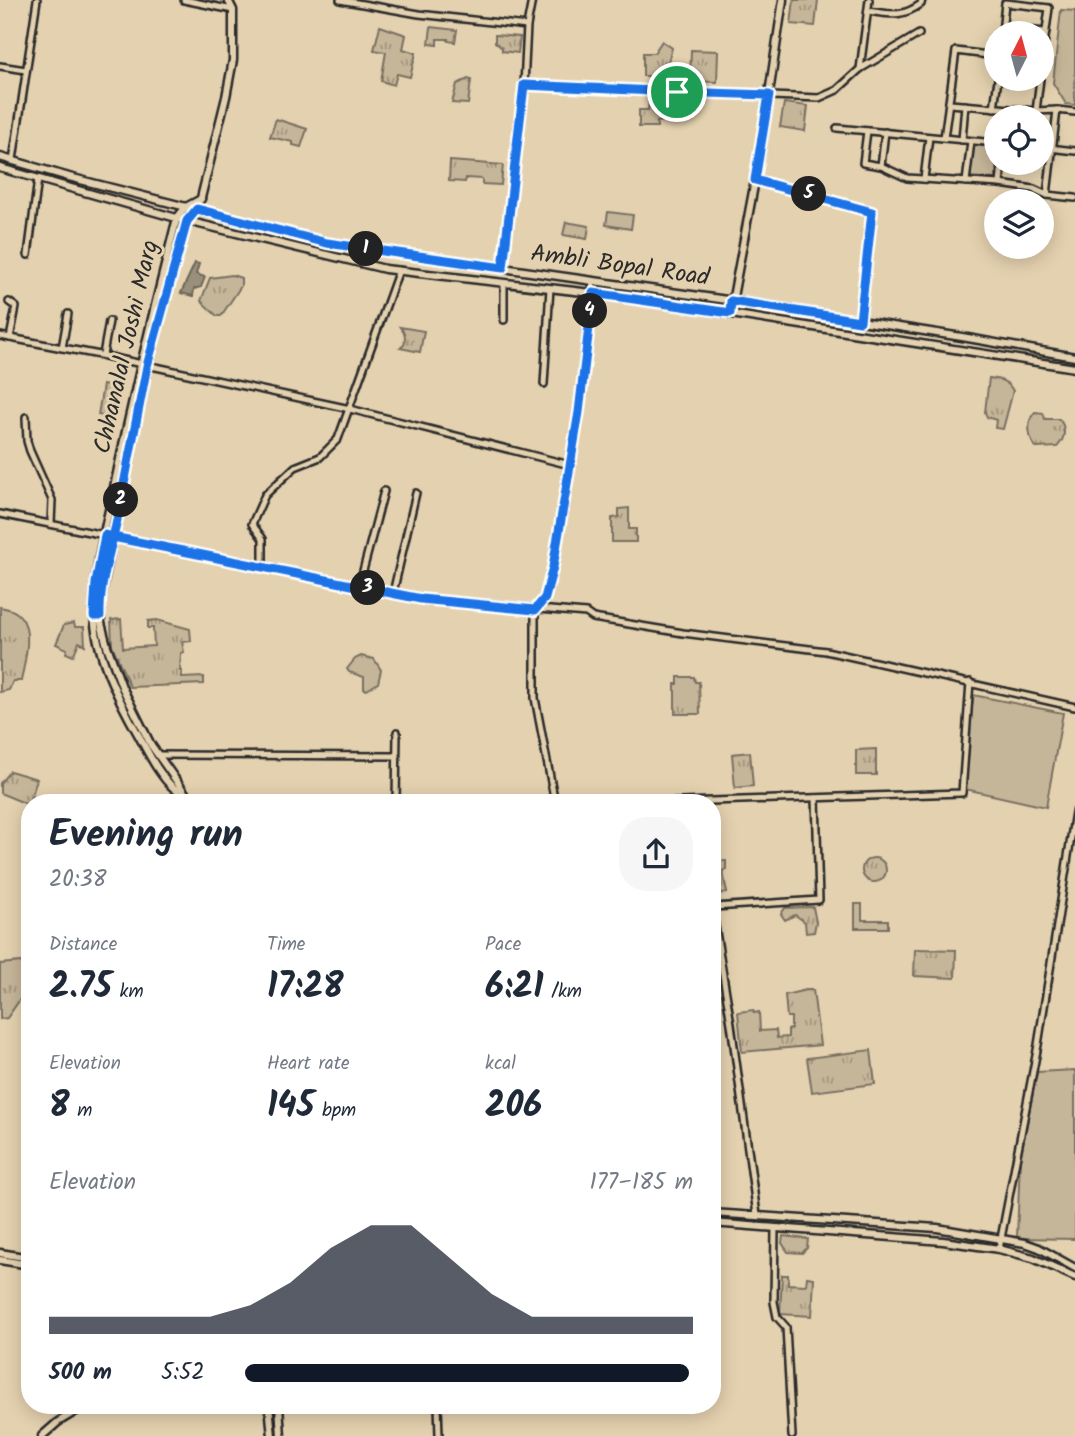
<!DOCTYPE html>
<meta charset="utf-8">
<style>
:root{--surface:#fff;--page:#f6f6f7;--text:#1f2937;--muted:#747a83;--accent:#111827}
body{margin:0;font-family:Kalam,sans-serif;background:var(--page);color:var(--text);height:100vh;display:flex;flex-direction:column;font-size:26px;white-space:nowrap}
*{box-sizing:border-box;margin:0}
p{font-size:23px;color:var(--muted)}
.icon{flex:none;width:38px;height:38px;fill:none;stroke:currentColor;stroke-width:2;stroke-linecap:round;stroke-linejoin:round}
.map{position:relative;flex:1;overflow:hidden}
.side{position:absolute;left:21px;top:794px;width:700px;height:620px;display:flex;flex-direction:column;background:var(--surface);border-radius:28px;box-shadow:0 4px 18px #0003}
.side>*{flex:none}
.needle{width:46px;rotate:6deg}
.fabs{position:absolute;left:984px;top:21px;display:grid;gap:14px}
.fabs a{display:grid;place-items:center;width:70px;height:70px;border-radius:50%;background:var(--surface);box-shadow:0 4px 18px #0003;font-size:35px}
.pin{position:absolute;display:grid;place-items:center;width:60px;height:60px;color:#fff;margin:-30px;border:4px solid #fff;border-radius:50%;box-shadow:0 2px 7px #0007}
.km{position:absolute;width:35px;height:35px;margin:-18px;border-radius:50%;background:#222;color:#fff;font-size:19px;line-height:35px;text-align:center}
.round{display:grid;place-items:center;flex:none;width:74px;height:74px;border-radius:28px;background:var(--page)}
.head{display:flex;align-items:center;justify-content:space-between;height:119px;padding:0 28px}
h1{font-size:38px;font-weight:800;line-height:52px}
.figures{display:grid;grid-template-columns:repeat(3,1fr);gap:10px;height:119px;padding:7px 28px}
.figures div{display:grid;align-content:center}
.figures b{font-size:35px;font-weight:800}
.figures small{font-size:19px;font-weight:400}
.figures p{font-size:19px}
.chart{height:196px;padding:14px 28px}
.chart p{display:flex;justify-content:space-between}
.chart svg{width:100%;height:126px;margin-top:7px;fill:var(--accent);opacity:.7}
ul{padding:0 28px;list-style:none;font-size:23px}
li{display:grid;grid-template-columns:112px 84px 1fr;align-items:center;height:52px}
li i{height:18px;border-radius:9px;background:var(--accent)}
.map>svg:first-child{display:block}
.grass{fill:url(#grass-tufts);stroke:#787062;stroke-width:2}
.park{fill:#c6b699;stroke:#787062;stroke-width:2}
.water{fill:#9a8f7a;stroke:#6e675a;stroke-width:2}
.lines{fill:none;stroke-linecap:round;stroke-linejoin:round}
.minor-casing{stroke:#2b2b2b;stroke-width:10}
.tertiary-casing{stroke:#2b2b2b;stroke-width:11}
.minor{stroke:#e4d1af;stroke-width:5}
.tertiary{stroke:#e4d1af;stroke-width:6}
.route-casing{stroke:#fff;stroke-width:14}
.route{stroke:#1a73e8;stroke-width:9}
.labels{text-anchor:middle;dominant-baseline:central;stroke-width:6;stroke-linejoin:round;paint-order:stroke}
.street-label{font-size:24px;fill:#2b2b2b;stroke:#e4d1af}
</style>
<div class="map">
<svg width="1075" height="1436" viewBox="0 0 1075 1436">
<defs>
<pattern id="grass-tufts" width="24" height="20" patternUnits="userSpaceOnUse" patternTransform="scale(1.75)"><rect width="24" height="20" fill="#c6b699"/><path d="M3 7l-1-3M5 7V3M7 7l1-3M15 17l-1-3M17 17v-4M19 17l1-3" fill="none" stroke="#a1947d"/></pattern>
</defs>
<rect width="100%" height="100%" fill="#e4d1af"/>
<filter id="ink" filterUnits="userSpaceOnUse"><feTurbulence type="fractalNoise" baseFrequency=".0143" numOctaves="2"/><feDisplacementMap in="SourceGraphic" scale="14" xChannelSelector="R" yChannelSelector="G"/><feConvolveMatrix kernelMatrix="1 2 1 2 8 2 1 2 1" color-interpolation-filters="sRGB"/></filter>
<g filter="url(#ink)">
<g class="grass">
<path d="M794,0H818L815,26L791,24Z"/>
<path d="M380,26L406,35L403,49L416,53L410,77L397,74L394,85L381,81L386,52L374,50Z"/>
<path d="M431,27L457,30L455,42L448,41V39H437V45L429,44Z"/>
<path d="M495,35L520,37L518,53L502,51V48L495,42Z"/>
<path d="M662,41L672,48L664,76H643V53H654Z"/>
<path d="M691,50L718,51L717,82L690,81Z"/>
<path d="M468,79L471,80L468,104L452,103L457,84Z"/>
<path d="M649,101H680V112L674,120L657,122V127H639V110H648Z"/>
<path d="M784,103L808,106L805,131L780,127Z"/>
<path d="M276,119L307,129L301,147L293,145V142L270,137Z"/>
<path d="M450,161L503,165L501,185L482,184V179L466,178L465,182L449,181Z"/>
<path d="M608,212L633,215L631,229L606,225Z"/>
<path d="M566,222L589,226L587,239L563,235Z"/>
<path d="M232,275L241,278V286L221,316H217L201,301L210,278Z"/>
<path d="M400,327L424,331L420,352L400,348L404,345C406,336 405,333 400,327Z"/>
<path d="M989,378C1000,379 1008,381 1013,391L1003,429L995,428L996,420L987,417L985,412Z"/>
<path d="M103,385L117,388L112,418L98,415Z"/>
<path d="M1035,412L1043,413L1045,419H1059C1067,428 1065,439 1057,447L1037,448C1028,440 1026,421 1035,412Z"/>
<path d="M629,508V529H636V542H612V518L619,517V509Z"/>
<path d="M0,607C6,608 16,611 20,616C34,630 24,665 21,681H13L9,690L0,692Z"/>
<path d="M121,619L123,648L154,646L153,628H148V621L157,620L190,629L191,641L182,642L184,652L181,653L180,671H182V678L204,677V684L130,687L112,645L111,620Z"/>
<path d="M74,623L75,627H84L85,645L79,642L73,656L66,653L67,649L56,644L64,625Z"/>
<path d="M361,656L374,659L381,670L378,683L367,690L364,689V677L349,672L347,669L355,659Z"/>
<path d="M678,677H694L695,682H699L700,714H675V684H678Z"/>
<path d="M876,749V775H856V750Z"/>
<path d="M750,752L753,786L735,788L732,754Z"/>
<path d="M10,771L37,779L29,805L0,793V783Z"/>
<circle cx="874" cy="870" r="12"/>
<path d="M712,861H726V869L723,871L727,893L712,894Z"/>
<path d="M855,904H862V920H888V928H855Z"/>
<path d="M785,908L813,907L816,922L814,932L806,933L805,922L795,915L785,920L781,914Z"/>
<path d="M915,949L956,950L955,978L914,976Z"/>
<path d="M21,962L28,973L25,992L7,1018L0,1019V964Z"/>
<path d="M806,990H813L820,1045L742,1052L738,1012L753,1010L754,1013L759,1012L760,1031L776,1030L777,1038L788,1037V1030L791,1029V1017H787L785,995Z"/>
<path d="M871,1050L875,1084L812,1092L807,1058Z"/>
<path d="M783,1236L808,1239L807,1248L802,1253L788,1252L782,1243Z"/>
<path d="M782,1275H788V1284L806,1285L807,1277L814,1278L812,1316L780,1314Z"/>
</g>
<g class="park">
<path d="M1061,10L1075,11V105L1066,104L1053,83Z"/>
<path d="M974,145L996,147V179L970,177Z"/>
<path d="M973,695L1063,713L1046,807L965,789Z"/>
<path d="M1075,1070V1239L1017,1238L1020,1159L1037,1072Z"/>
</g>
<path class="water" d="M195,263L199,264L196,274L205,277L201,287L194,289L193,296L181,293Z"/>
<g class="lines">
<g class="minor-casing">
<g id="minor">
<path d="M184,0L233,10"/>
<path d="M340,0L419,14L527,26"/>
<path d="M868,11C891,14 901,18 921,4L922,0"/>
<path d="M1003,28L1046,32"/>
<path d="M1002,33L1005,3L1049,8L1041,68"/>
<path d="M0,66L26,70"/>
<path d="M860,69L869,0"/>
<path d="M524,85L527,26L532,0"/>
<path d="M950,104L1036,111L1057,110L1047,195"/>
<path d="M994,108L998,79"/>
<path d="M1057,110L1075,112"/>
<path d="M1036,111L1040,79"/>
<path d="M837,128L996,143"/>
<path d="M867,131L863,163L881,166L885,132"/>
<path d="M944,138L956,51L996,56"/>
<path d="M962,140L965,105"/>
<path d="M1041,147L1075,151"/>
<path d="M13,160L37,0"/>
<path d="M881,166L907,178L1000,184L1034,189L1047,195L1075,198"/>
<path d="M924,179L929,137"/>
<path d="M755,180L872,212L861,321"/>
<path d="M966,182L971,141"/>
<path d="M1000,184L1002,163"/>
<path d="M28,255L38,179"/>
<path d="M503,268L524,85L819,98L837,90L860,69L919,34"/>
<path d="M9,302L16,307L10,338"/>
<path d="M504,320V283"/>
<path d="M0,336L105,356L350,409L570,465"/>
<path d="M62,348L68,314"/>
<path d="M103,355L109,321"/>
<path d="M544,384L550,288"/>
<path d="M26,417L27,441L30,451L52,500L51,524"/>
<path d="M0,514L421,599L586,613L593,618L683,633L826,651L1075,707"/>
<path d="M263,566V539L252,524L265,495L295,467L320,457L338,439L399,270"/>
<path d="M359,586L384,491"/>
<path d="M393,593L416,493"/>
<path d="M158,755L396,756"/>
<path d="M396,803L397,732"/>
<path d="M555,803L535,698V610L545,598L553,567L579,412L593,281"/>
<path d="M651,803L962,793L970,682"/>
<path d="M712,907L731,1024L757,1215"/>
<path d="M714,907L819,900L816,798"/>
<path d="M775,1228L774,1302L777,1317L786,1327L792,1436"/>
<path d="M999,1249L1038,1045L1075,812"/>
<path d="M63,1405L68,1416"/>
<path d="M438,1405L439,1436"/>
</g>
</g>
<g class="tertiary-casing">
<g id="tertiary">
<path d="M0,157L69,177L327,243L741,302L962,337L1075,357"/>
<path d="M0,168L187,221L385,269L609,295L1075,368"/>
<path d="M730,313L760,154L783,0"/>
<path d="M183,794C165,787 148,753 139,736C119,701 95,654 94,612C93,573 106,526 114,487C133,396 154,307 177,218L186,207L201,199"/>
<path d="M192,803L151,745L122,687L107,646L101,623L100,603L147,366L187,221L201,198L226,97L233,60V10L228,0"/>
<path d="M712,1213L937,1228L1025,1243L1039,1248L1075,1268"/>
<path d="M712,1223L943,1241L999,1249L1033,1258L1075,1277"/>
<path d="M0,1253L30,1258"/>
<path d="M0,1260L30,1265"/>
<path d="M269,1405L272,1436"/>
<path d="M279,1405L281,1436"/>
<path d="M42,1436L58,1422L86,1405"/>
</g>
</g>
<use href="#minor" class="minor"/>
<use href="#tertiary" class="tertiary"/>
</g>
</g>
<g class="lines" filter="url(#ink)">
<g class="route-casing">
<path id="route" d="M677,92L524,85L503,268L327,243L197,209L187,221L147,366L116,525C109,554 99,586 100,616H94L96,583L105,535L113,537L421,599L535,610L545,598L553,567L579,412L593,293L730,313L731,301L860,321L872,212L755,180L769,95L677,92"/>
</g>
<use href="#route" class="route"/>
</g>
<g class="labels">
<g class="street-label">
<text transform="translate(620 266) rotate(8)">Ambli Bopal Road</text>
<text transform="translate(127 347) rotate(-77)">Chhanalal Joshi Marg</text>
</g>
</g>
</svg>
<div class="fabs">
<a><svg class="needle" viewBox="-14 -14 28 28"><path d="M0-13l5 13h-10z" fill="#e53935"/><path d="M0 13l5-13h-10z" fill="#747a83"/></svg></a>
<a><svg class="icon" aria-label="locate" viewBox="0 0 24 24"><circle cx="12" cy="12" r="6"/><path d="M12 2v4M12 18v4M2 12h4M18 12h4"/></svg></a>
<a><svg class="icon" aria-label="layers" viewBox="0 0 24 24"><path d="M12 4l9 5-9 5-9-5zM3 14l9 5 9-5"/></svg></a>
</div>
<div class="pin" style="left:677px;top:92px;background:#1e9e55"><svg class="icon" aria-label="arrive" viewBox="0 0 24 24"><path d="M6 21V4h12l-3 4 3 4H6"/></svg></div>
<b class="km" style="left:366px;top:249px">1</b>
<b class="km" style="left:121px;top:500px">2</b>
<b class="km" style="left:368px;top:588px">3</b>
<b class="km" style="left:590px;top:311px">4</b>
<b class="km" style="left:809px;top:194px">5</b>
<section class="side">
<div class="head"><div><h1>Evening run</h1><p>20:38</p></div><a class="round"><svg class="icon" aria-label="share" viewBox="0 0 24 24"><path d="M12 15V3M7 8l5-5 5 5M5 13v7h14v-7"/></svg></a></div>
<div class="figures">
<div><p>Distance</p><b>2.75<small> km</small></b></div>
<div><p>Time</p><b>17:28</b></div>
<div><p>Pace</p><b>6:21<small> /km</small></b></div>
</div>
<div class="figures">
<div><p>Elevation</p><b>8<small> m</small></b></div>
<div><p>Heart rate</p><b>145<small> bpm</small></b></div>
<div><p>kcal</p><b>206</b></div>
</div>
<div class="chart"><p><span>Elevation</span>177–185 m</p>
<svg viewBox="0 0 160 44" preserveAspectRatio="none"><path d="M0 44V38L10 38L20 38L30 38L40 38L50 34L60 26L70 14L80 6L90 6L100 18L110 30L120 38L130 38L140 38L150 38L160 38V44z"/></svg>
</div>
<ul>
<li><b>500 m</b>5:52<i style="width:99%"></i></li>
</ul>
</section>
</div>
